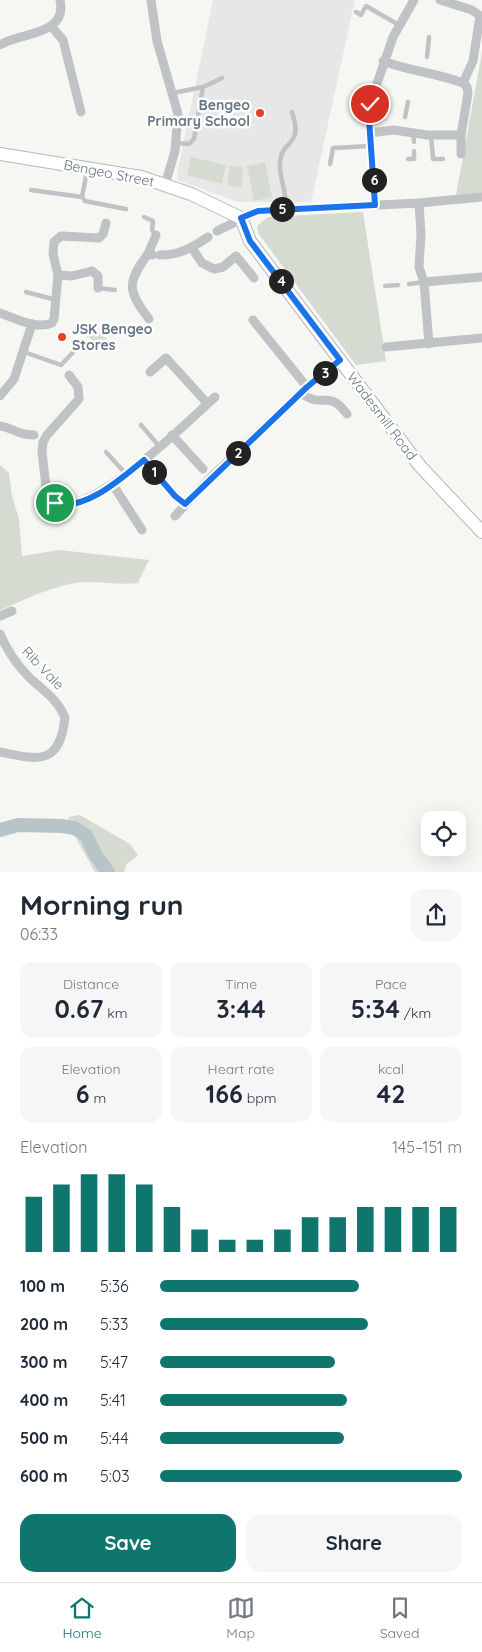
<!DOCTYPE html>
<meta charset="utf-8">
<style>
:root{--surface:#fff;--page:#f6f6f7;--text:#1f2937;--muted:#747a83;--line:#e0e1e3;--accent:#0f766e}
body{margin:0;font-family:Quicksand,sans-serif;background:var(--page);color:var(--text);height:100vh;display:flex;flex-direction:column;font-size:19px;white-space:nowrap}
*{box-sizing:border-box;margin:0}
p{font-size:16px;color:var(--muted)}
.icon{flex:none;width:28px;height:28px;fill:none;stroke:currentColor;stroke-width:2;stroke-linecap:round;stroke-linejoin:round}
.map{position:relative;height:872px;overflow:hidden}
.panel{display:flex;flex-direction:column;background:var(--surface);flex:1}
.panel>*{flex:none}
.controls{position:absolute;left:421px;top:811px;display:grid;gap:10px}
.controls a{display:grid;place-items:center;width:45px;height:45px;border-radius:10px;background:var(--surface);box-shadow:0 5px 20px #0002;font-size:25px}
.pin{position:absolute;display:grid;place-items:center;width:42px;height:42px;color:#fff;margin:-21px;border:2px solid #fff;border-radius:50%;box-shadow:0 1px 5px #0007}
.km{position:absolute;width:25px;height:25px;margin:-12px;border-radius:50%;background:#222;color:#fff;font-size:14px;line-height:25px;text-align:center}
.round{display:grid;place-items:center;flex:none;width:52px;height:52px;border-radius:15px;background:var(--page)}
.head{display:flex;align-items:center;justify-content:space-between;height:85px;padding:0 20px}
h1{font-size:28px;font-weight:700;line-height:38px}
.stats{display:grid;grid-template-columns:repeat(3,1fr);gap:8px;height:85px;padding:5px 20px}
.stats div{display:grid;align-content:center;border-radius:12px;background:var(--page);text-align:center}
.stats b{font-size:25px;font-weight:700}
.stats small{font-size:14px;font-weight:400}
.stats p{font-size:14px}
.chart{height:140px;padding:10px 20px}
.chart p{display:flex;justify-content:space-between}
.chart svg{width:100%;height:90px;margin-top:5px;stroke:var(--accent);stroke-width:6}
.cta{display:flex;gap:10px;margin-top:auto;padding:10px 20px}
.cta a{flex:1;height:58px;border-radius:15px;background:var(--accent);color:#fff;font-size:20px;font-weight:700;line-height:58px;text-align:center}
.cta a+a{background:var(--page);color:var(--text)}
ul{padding:0 20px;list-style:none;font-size:16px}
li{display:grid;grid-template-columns:80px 60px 1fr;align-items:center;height:38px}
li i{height:12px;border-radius:6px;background:var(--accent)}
.tab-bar{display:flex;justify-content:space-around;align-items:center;height:70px;border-top:1px solid var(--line);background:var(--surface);font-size:14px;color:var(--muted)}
.tab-bar a{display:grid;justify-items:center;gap:2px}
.tab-bar .current{color:var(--accent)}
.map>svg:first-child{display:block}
.built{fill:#e6e7e6}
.green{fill:#d6dbd1}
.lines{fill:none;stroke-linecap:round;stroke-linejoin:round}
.river{stroke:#b7c5c8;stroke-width:14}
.secondary-casing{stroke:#b3b9bd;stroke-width:14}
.service{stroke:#bfc3c6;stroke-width:4.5}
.minor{stroke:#bfc3c6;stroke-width:9}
.secondary{stroke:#fff;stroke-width:12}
.route-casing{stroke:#fff;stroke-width:10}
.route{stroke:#1a73e8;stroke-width:6}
.poi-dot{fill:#e24226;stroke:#fff;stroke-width:2}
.labels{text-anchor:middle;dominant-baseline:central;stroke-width:5;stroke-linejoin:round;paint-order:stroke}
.poi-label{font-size:14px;font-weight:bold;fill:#657883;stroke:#fff;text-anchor:end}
.street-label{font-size:14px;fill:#657883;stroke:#fff}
</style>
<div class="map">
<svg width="482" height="872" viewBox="0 0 482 872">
<rect width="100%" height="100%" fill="#f6f6f2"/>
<path class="built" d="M213,0H355L311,202H238L178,180L177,174Z"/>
<g class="green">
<path d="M482,52V193L456,195Z"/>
<path d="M191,157L226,165L222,184L187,175Z"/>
<path d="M265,162L272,197L254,201L247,166Z"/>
<path d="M229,166L243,167L242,187L228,186Z"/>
<path d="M363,212L386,361L356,365L258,233L257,226L268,217Z"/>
<path d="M80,322H85L108,340V345L104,351L78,327Z"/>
<path d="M0,465L9,473L12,496L19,519L22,556L59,550L149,560L138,583C121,585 105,582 88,582C56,583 28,599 0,610Z"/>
<path d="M80,815L130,844L138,855L126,865L124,872H95L77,840L68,817Z"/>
</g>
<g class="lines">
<path class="river" d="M0,830L18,825L62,826L74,828L86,835L95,854L108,872"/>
<g class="secondary-casing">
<path id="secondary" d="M0,154L141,177L191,194L241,218L250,241L420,466L482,532"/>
</g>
<g class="service">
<path d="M356,12L361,15L366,6L399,25"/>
<path d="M427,57L429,37"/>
<path d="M203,87L222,78"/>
<path d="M173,93L203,87L194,139L189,144L176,143"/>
<path d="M405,117L408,102"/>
<path d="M413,133L414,142"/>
<path d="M431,135L433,159H443"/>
<path d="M408,159H414V151"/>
<path d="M330,164L333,148L370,146"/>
<path d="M87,171L82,197L85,201L126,209"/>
<path d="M31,190L82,197"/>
<path d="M285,209C288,190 278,177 280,162C282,138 304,148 292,112"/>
<path d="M144,217L153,221L152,230L156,235"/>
<path d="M409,284L424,282"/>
<path d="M385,286L398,285"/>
<path d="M98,288L115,290"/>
<path d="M26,292L56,300"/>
<path d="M24,352L61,365L78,347"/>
<path d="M141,425L159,446"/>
<path d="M106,452L126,474"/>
</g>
<g class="minor">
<path d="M151,0L157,41L178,114L175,151L165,185"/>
<path d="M51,26L63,40L81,112"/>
<path d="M0,45C20,32 68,36 60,0"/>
<path d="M383,61C409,71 437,73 463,83"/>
<path d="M370,133L394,130L427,135H461L468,93L467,87L463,83L473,61L480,16L472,10L440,0"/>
<path d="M461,135V154"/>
<path d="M419,203L421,234L419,267L424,282L429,344"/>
<path d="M375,205L369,119L371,101L393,37L414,0"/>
<path d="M217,231L258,211L419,203L482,197"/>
<path d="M192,248L202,263L214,269L223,267L236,256L254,278"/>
<path d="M148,254L156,235"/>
<path d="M160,255C179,255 192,248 208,237"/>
<path d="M58,275L72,276L92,271L98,276V288"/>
<path d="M424,282L482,277"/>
<path d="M0,313C15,318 36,330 52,323L54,319L58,275L53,254L54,242L61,236L99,238L103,234L106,223"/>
<path d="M149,319C127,291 127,282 148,254L153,255"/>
<path d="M253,320L307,387"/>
<path d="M386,347L482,338"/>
<path d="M150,372L166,358L207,403"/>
<path d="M69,375L78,387L79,399L47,435L43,442L42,452L47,495C72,539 193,416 215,397"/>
<path d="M301,393C324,410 327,388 347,414"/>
<path d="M0,396L14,379L32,324"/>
<path d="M0,426C15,428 16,435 34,435"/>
<path d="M172,435L203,469"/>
<path d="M144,460L175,496L185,504"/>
<path d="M113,485L142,530"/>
<path d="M175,516L211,477L307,387L340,360"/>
<path d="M0,616L12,611"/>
<path d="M0,634C7,650 16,664 29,677C42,690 58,699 65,718C59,766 39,760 0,752"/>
</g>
<use href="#secondary" class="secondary"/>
</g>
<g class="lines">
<g class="route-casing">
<path id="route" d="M55,503C85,512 123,477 144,460L175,496L185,504L307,387L340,360L250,241L241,218L258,211L375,205L369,119L370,104"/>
</g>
<use href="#route" class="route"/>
</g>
<g class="poi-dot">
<circle cx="260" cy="113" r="5"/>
<circle cx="62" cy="337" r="5"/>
</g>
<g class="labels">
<g class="poi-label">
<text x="250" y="105">Bengeo<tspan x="250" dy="16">Primary School</tspan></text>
<text x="72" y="329" text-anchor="start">JSK Bengeo<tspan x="72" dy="16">Stores</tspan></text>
</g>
<g class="street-label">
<text transform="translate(109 173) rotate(11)">Bengeo Street</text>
<text transform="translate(382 416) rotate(53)">Wadesmill Road</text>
<text transform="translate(43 668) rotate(46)">Rib Vale</text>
</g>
</g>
</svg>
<div class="controls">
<a><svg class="icon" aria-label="locate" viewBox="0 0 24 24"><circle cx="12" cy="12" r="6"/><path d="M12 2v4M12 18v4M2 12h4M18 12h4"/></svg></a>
</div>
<div class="pin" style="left:55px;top:503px;background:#1e9e55"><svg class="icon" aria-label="arrive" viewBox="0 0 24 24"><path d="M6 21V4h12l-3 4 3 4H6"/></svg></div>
<div class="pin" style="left:370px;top:104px;background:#d93025"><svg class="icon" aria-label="check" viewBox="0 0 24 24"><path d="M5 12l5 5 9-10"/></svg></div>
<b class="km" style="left:154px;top:472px">1</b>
<b class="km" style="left:238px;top:453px">2</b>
<b class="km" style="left:325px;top:373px">3</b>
<b class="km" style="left:281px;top:281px">4</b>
<b class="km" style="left:282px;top:209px">5</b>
<b class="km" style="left:374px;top:180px">6</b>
</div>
<section class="panel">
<div class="head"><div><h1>Morning run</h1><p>06:33</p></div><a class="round"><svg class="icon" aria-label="share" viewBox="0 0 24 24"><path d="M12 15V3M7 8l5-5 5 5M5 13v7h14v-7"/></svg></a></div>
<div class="stats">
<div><p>Distance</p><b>0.67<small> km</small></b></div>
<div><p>Time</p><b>3:44</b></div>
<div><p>Pace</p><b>5:34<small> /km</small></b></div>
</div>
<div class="stats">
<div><p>Elevation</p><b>6<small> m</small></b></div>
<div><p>Heart rate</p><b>166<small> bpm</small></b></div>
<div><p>kcal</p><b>42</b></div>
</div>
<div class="chart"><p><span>Elevation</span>145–151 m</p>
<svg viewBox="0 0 160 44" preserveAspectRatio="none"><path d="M5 44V17M15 44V11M25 44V6M35 44V6M45 44V11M55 44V22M65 44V33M75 44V38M85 44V38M95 44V33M105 44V27M115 44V27M125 44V22M135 44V22M145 44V22M155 44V22"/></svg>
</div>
<ul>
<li><b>100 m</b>5:36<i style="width:66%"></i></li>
<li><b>200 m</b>5:33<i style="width:69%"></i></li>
<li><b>300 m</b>5:47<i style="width:58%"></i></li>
<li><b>400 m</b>5:41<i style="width:62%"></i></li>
<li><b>500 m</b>5:44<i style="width:61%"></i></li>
<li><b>600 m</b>5:03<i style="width:100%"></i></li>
</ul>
<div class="cta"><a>Save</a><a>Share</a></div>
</section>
<nav class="tab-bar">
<a class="current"><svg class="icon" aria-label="home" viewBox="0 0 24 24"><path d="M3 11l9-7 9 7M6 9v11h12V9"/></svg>Home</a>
<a><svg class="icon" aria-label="map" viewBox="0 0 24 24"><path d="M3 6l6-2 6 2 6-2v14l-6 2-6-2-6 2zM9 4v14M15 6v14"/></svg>Map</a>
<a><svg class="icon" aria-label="saved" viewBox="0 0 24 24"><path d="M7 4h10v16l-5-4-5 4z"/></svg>Saved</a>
</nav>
